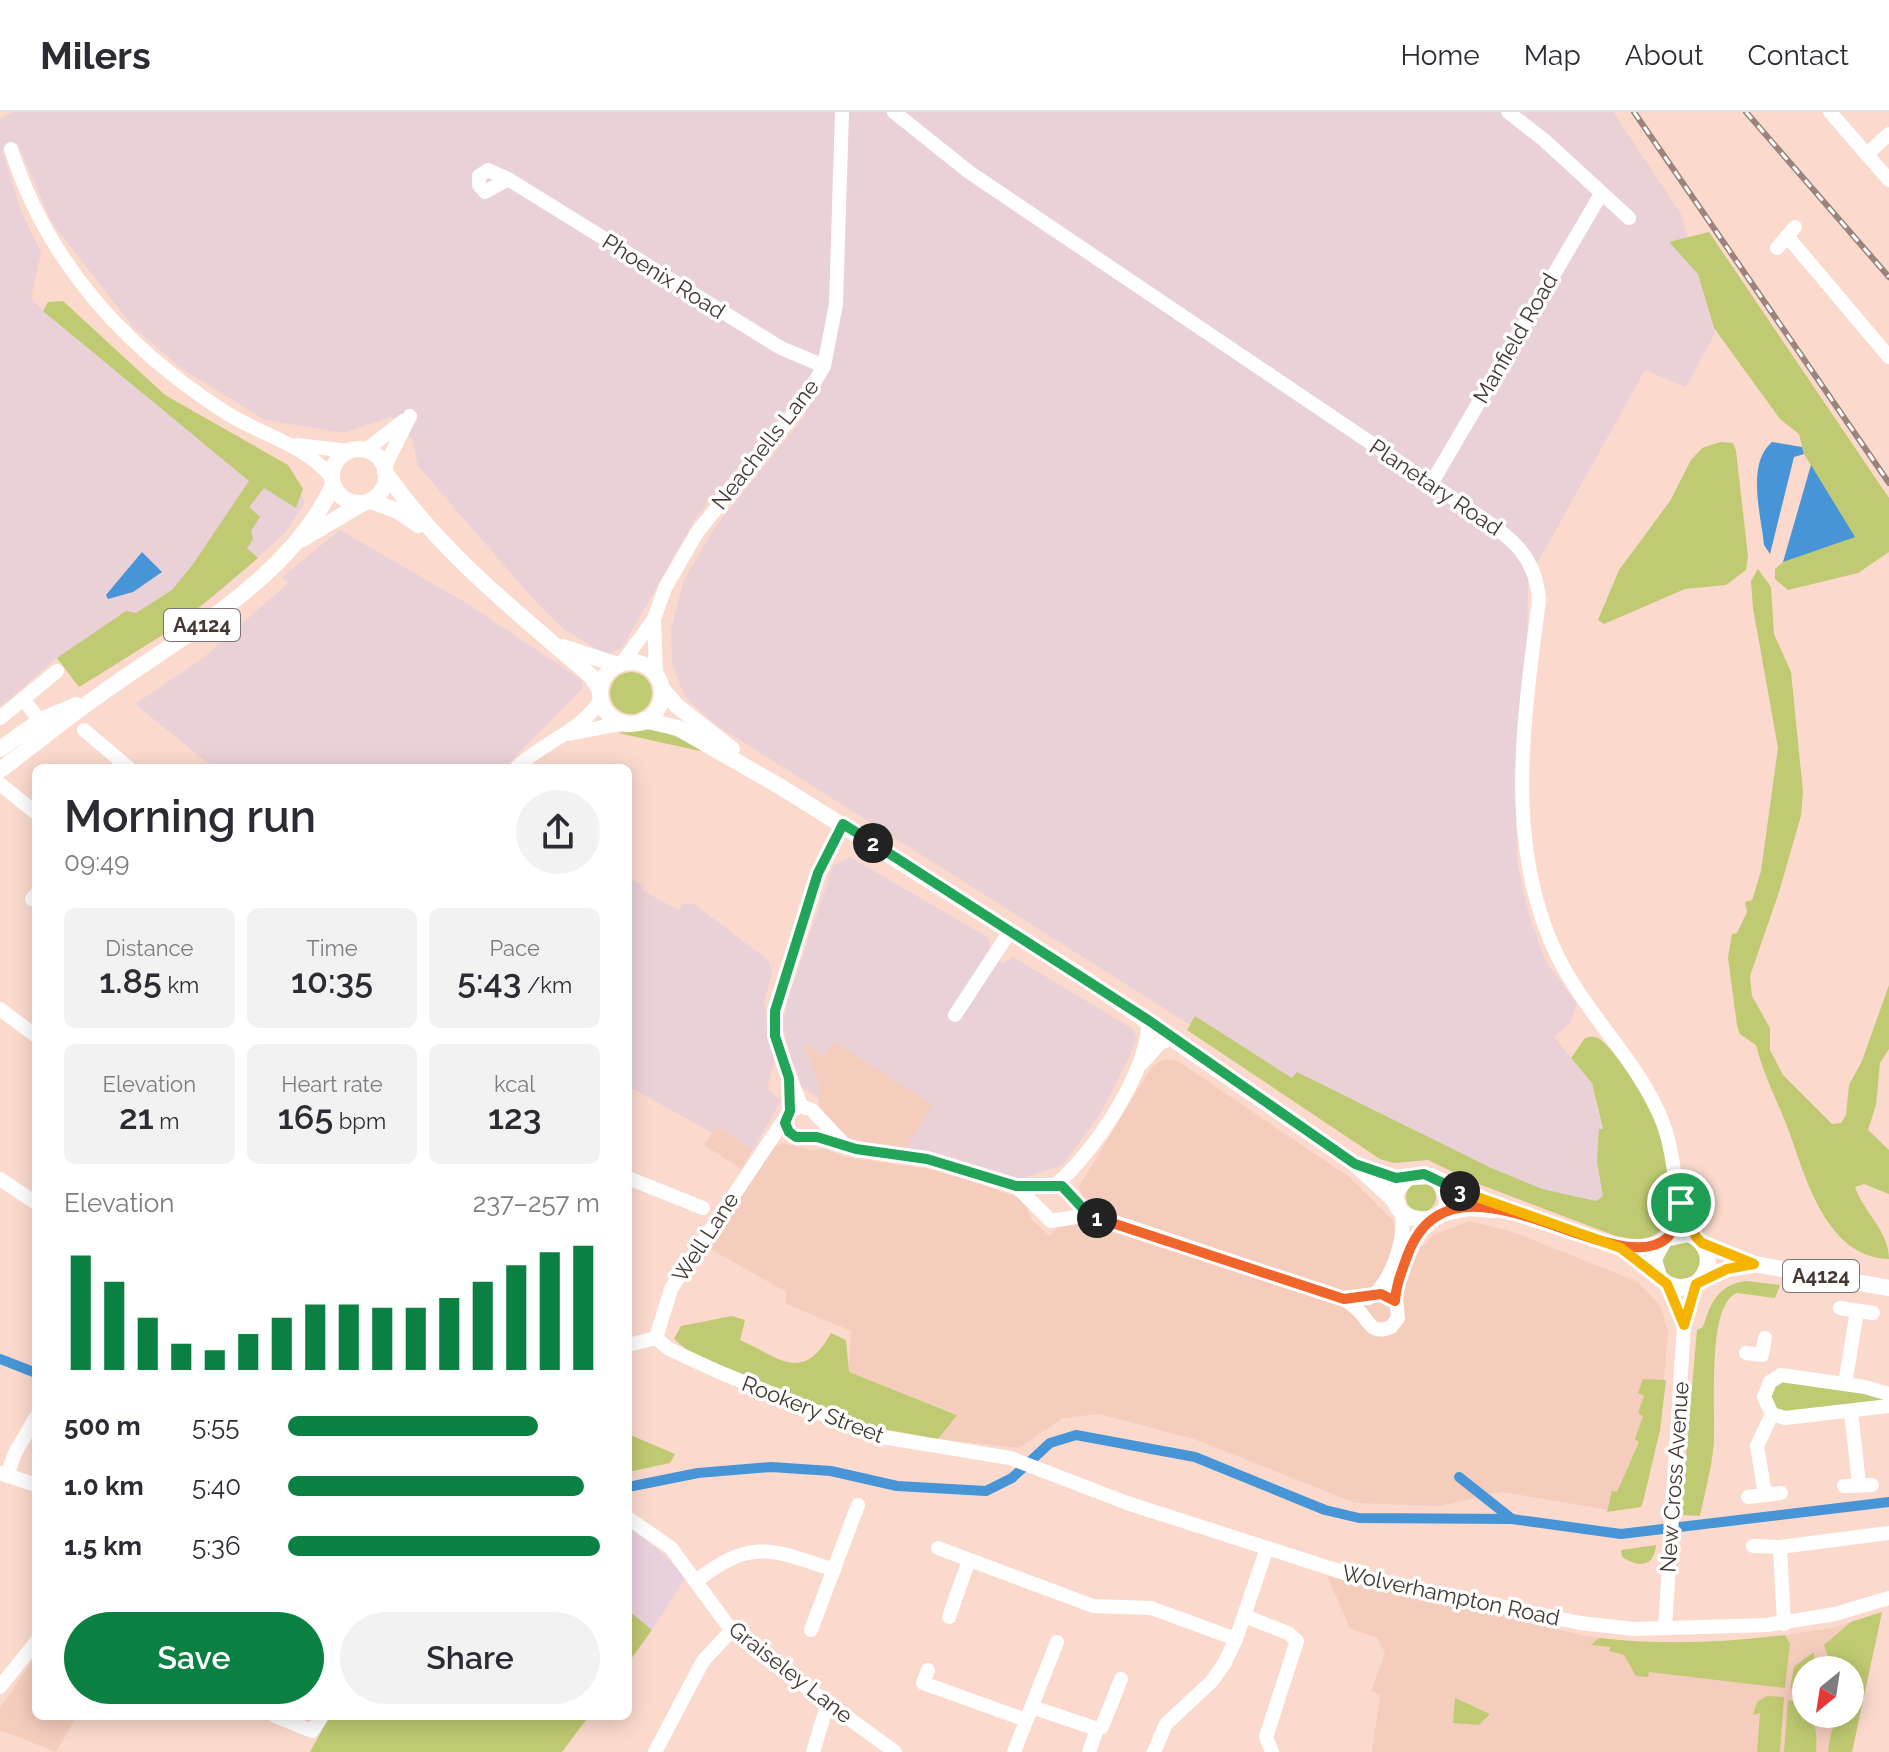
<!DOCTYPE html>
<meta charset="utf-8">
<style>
:root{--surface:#fff;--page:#f2f2f3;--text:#2b2b33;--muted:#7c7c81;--line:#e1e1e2;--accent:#0b8043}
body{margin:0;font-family:Raleway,sans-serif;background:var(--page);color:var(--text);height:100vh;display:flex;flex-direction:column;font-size:30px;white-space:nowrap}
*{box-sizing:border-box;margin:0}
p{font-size:26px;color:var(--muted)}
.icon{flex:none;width:44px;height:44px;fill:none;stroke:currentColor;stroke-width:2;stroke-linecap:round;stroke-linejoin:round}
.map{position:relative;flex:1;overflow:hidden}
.sheet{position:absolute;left:32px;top:652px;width:600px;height:956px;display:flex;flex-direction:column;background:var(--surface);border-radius:12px;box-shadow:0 4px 20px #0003}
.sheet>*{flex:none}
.needle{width:52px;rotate:210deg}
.buttons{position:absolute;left:1792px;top:1544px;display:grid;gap:16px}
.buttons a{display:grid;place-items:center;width:72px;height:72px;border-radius:50%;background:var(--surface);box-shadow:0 4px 20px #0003;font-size:40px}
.pin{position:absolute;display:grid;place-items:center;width:68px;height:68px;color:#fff;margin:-34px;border:4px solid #fff;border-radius:50%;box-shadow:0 2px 8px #0007}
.km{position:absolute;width:40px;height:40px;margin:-20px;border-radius:50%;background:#222;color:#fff;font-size:22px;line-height:40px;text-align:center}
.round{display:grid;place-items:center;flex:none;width:84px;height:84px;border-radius:42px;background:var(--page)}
.summary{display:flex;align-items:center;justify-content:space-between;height:136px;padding:0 32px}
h1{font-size:44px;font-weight:600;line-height:60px}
.stats{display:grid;grid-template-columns:repeat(3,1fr);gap:12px;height:136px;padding:8px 32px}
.stats div{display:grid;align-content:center;border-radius:12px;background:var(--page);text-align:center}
.stats b{font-size:34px;font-weight:600}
.stats small{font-size:22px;font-weight:400}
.stats p{font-size:22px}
.chart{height:224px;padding:16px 32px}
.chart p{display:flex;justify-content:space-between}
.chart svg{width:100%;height:144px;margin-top:8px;stroke:var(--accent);stroke-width:6}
.button{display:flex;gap:16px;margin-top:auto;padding:16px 32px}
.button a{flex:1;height:92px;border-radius:48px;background:var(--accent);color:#fff;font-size:32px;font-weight:600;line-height:92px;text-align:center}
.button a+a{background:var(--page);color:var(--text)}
ul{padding:0 32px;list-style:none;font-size:26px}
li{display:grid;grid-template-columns:128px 96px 1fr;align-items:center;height:60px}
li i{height:20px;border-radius:10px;background:var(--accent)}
header{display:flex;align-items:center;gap:48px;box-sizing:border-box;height:112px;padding:0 40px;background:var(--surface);border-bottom:2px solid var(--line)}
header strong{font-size:38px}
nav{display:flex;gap:44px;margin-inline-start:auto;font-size:28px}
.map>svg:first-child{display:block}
.built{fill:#f5cdbd;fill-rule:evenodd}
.industrial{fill:#ead1d7}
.education{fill:#e8d1dd}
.green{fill:#bfca72}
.water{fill:#4795d6}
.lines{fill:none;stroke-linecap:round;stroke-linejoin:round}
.canal{stroke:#4795d6;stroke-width:10}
.minor{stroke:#fff;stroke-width:14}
.major{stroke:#fff;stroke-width:16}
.rail-casing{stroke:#9a847b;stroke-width:6}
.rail{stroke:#fff;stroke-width:3;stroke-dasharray:9;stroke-linecap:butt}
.split-1-casing{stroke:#fff;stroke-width:16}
.split-2-casing{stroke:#fff;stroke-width:16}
.split-3-casing{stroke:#fff;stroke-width:16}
.split-4-casing{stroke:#fff;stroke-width:16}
.split-1{stroke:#f0652b;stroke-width:10}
.split-2{stroke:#22a559;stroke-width:10}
.split-3{stroke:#22a559;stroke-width:10}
.split-4{stroke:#f5b400;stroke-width:10}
.labels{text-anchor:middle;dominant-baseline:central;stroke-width:7;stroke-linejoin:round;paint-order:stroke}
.shield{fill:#fff;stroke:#7d7470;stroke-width:2}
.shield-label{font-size:20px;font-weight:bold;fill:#453833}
.street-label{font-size:22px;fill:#453833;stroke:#fff}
</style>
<header>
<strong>Milers</strong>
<nav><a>Home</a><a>Map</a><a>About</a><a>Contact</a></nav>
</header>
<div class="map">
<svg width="1889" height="1640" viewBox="0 0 1889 1640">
<rect width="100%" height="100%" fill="#fbdacd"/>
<g class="built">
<path d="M835,930L934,993L905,1038L852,1029L834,1018L819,994V973L804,934Z"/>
<path d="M1165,947L1176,948L1348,1064L1394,1110L1395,1125L1423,1134L1433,1123L1469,1109L1513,1120L1638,1170L1660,1193L1668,1218L1660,1318L1640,1392L1616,1399L1502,1380L1439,1394L1355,1391L1194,1327L1099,1302L1063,1306L1019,1336L938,1327L957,1302L848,1260L851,1219L786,1192V1180L705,1134L773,1035L782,1031L811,1038L825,1036L845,1045L944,1059L1025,1088L1031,1107L1050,1124L1059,1113L1085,1109L1108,1116L1102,1097L1082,1087L1079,1074L1153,953Z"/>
<path d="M717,1014L753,1038L741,1057L704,1033Z"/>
<path d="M1327,1464L1586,1524L1644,1531L1744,1529L1832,1516L1882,1500L1852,1640H1372L1380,1583L1371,1579L1385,1541L1377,1526L1350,1516ZM1806,1558H1850V1602H1806Z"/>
<path d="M36,1544V1604H77L56,1640L0,1618V1596Z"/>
</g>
<g class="industrial">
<path d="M12,0H1613L1681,102L1715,221L1686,275L1645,258L1528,468L1527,533L1515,656L1517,749L1530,807L1546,850L1577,892L1570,911L1554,925L1592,971L1618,1086L1600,1102L1375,1030L716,613L685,585L672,552L671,517L683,470L715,415L807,301L790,293L697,404L622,536L607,543L563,517L536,490L418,354L412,327L391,305L344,321L265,308L182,257L134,216L52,111L17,31L3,39L21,99L41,140L31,186L43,199L54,196L143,272L291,359L305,391L285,421L219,481L118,552L79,575L57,546L0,595V7Z"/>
<path d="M340,418L468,492L582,568L583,576L504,656H214L135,592L203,546L289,470L282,465Z"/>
<path d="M850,745L989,826L990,843L1003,851L1013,845L1133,917L1137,926L1130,944L1100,1002L1063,1053L1021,1067L949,1045L905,1038L933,993L835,930L823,945L805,932L804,934L819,973V987L800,974L782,915L788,887L833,754Z"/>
<path d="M628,765L644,774L642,778L678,798L685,791L694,792L768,848L772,861L764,890L775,948L767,976L781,989L753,1038L717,1014L712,1021L628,974Z"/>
</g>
<path class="education" d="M628,1415L659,1438L686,1465L652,1518L628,1498Z"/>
<g class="green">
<path d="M1709,120L1889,386V440L1858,461L1788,478L1775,467V457L1783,450L1854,424L1804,342L1799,322L1780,307L1714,216L1698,162L1669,130Z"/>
<path d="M63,189L165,283L288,353L303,377L296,396L264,376L249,395L260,405L251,419L253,427L247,436L258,446L177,514L79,575L57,546L126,499L136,501L172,478L193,452L249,369L43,199L48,190Z"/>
<path d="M1720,330L1733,331L1736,339L1748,444L1746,458L1726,473L1685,477L1604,512L1598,508L1619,458L1670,389L1691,348L1702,336Z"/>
<path d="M1758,457L1771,475L1774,522L1791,560L1803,680L1801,704L1779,780L1750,864L1752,884L1770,916V938L1783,963L1832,1012L1841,1011L1846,1003L1849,973L1862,949L1889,873V937L1880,951L1876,993L1868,1018L1889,1038V1082L1864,1072L1855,1075C1864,1101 1889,1119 1889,1147C1829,1146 1807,1071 1791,1025C1780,994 1764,965 1756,933L1740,922L1737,913L1728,846L1732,822L1737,821L1747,800L1745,790L1752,788L1761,759L1778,636L1753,496L1751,469Z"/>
<circle cx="631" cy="581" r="21"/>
<path d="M657,617L702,635L700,639L618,621Z"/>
<path d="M1195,904L1292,966L1297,960L1489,1055L1542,1077L1596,1089L1603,1084L1597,1050L1599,1017H1603L1592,971L1571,946L1585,926C1591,924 1597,924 1602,929C1621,945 1649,993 1658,1016C1669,1045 1688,1123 1641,1127C1633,1128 1624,1125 1616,1124L1476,1071L1428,1048L1394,1051L1380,1047L1187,918Z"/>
<circle cx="1421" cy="1085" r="15"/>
<circle cx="1681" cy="1148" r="19"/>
<path d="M1746,1169L1780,1173L1775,1186L1737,1181C1706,1192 1716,1301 1714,1330C1712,1355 1705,1380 1700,1404L1681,1403L1697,1218L1703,1215C1711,1190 1718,1173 1746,1169Z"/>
<path d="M732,1204L745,1208L740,1228C779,1245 802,1273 831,1221L846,1228L849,1260L957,1303L938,1327L883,1317L831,1300L693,1243L674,1227L681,1214Z"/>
<path d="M1643,1267L1666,1268L1660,1318L1644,1386L1641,1395L1607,1400L1612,1379L1617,1380L1639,1330L1635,1327L1643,1304L1638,1301L1644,1284L1638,1281Z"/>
<path d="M1783,1269L1880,1282L1883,1288L1780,1301L1769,1286L1772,1276Z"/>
<path d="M628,1322L675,1342L670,1351L628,1360Z"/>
<path d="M1656,1433C1654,1455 1639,1456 1622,1445L1621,1438Z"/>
<path d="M628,1498L652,1518L628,1551Z"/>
<path d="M1882,1500L1852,1640H1828C1831,1622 1831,1608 1850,1602V1558H1833L1824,1533L1851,1510Z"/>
<path d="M1785,1523L1790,1532L1785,1576L1649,1560L1648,1565L1636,1564L1624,1543L1609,1539L1611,1535L1591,1533L1599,1526C1662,1533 1722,1531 1785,1523Z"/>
<path d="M1814,1540L1815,1558H1806L1805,1573L1790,1577L1794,1555Z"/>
<path d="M1767,1584L1784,1585L1780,1640H1757L1760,1601L1753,1603L1757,1590Z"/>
<path d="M1455,1586L1490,1602L1479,1613L1453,1611Z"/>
<path d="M1788,1588C1814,1593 1818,1617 1816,1640H1784Z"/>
<path d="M330,1604H589L562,1640H310Z"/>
</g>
<g class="water">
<path d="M1772,330L1802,335L1804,342L1794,345L1770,442L1764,433C1761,402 1746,352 1772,330Z"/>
<path d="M1811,353L1855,425L1783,450Z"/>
<path d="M142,440L162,460L133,480L108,487L106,483Z"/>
</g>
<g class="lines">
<g class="canal">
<path d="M0,1247L36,1261"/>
<path d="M1459,1365L1512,1407"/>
<path d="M628,1375L698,1361L771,1355L831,1359L897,1374L986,1379L1012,1366L1050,1331L1076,1323L1195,1345L1325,1398L1359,1406L1512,1407L1621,1422L1889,1390"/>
</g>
<g class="minor">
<path d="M894,0L969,60L1479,404C1512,426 1536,445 1539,488C1523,613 1501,748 1567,862C1594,908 1632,946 1655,993C1674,1030 1671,1056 1681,1092C1684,1103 1691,1115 1696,1125"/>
<path d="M1508,0L1544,28L1629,106"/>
<path d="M1830,0L1889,68"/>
<path d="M11,37C48,152 127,238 228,302C262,323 306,333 332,366"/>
<path d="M1867,42L1889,22"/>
<path d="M488,58L508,67L485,80L479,73V64Z"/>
<path d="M508,67L781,236L824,254"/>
<path d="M1787,124L1889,245"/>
<path d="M1777,136L1795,115"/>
<path d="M297,333L349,339"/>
<path d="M366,338L403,309"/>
<path d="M384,356L410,304"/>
<path d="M1431,372L1601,82"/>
<path d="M654,507L656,562"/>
<path d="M622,551L654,507L665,476L698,419L801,293L824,254L836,192L842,0"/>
<path d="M23,587L47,618"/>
<path d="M0,606L57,559"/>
<path d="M84,618L129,656"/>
<path d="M567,622L625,611"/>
<path d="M516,656C540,632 587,616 601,586"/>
<path d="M0,672L36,701"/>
<path d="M32,787L36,782"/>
<path d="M0,897L36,924"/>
<path d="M955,903L1010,819"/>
<path d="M1142,951L1160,931L1174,925"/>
<path d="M801,994L778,933L774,906L818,761L843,712"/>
<path d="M785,1011L789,1020L796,1025H817L856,1037L927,1047L1016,1074H1062L1089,1103"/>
<path d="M628,1066L703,1096"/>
<path d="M0,1067L36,1091"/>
<path d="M1055,1073C1092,1044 1151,956 1148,908"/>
<path d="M1016,1074L1051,1109L1089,1103L1124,1113L1344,1187C1349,1191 1356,1195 1360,1200C1370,1211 1372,1223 1391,1215L1398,1206L1395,1177L1415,1125L1436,1106"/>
<path d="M1670,1123L1681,1091"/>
<path d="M1667,1172L1684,1213"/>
<path d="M1344,1187L1369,1186C1391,1173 1408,1123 1401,1099"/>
<path d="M1840,1196L1873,1201"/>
<path d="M656,1226L669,1237L719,1260L876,1324L1010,1346L1127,1391L1351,1463L1580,1511L1635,1517L1767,1513L1835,1502L1889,1486"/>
<path d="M656,1226L671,1177L790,999L801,994L812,998L845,1033"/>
<path d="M628,1233L656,1226"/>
<path d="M1746,1241L1762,1243L1765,1226"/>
<path d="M1845,1272L1857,1199"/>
<path d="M1889,1282L1865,1275L1781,1263L1770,1270L1764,1285L1772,1302L1785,1306L1889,1294"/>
<path d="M1851,1300L1859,1372"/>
<path d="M0,1361L36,1373"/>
<path d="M7,1364L15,1341L36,1305"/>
<path d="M1844,1374L1872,1373"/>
<path d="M1765,1382L1757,1334L1772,1302"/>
<path d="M1748,1385L1781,1381"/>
<path d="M628,1406L671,1436L726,1511L751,1535L895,1640"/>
<path d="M1753,1434L1780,1435L1784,1512"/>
<path d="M1780,1435L1889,1421"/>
<path d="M938,1436L1093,1494L1151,1496L1236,1527"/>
<path d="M696,1469C751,1426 772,1437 834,1458"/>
<path d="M1244,1504L1288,1521L1297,1529L1266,1625L1272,1640"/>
<path d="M949,1505L969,1448"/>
<path d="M1665,1516L1684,1213L1696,1172"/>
<path d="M811,1518L858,1393"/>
<path d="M928,1558L923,1571L1026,1608"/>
<path d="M0,1575L36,1530"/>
<path d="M1032,1595L1097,1617L1102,1615L1121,1567"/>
<path d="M275,1604L312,1619L322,1604"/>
<path d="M655,1640L703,1549L732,1518"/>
<path d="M813,1640L828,1590"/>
<path d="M1014,1640L1057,1530"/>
<path d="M1089,1640L1097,1617"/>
<path d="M1154,1640L1166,1612L1212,1569L1224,1552L1236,1527L1267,1436"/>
</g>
<g class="major">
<circle cx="359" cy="364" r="27"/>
<path d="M385,360C442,442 518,501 592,565L600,579"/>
<path d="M371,389L398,399L418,413"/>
<path d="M302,427L363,391"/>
<path d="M563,535L618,553"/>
<circle cx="631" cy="581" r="31"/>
<path d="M662,577L677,594L732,637"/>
<path d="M644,608L678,616L781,675L1078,862L1355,1052L1398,1092"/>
<path d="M0,637L41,608L76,593"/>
<path d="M0,658C33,634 65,607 98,584C179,525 290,468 333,373"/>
<path d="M1365,1056L1396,1066L1431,1064L1510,1099L1621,1136L1667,1172L1680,1176L1696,1172C1714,1156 1711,1132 1689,1122L1665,1127L1654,1147L1659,1165"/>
<path d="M1409,1065C1355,1112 1480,1129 1438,1068"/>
<path d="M1439,1102L1470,1096L1493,1098"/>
<path d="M1702,1131L1754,1152L1889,1176"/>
<path d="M1700,1168L1727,1157L1752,1153"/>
</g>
<g class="rail-casing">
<g id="rail">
<path d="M1634,0L1889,371"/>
<path d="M1746,0L1889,165"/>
</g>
</g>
<use href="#rail" class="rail"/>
</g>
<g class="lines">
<g class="split-1-casing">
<path id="split-1" d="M1097,1106L1344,1187L1381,1182L1395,1189C1396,1172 1402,1159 1408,1142C1454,1022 1616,1175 1668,1125C1675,1118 1677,1101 1681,1091"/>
</g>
<g class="split-2-casing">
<path id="split-2" d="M873,731L843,712L818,761L775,899V924L789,966L790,999L785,1011L789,1020L796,1025H817L856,1037L927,1047L1016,1074H1062L1089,1103L1097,1106"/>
</g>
<g class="split-3-casing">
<path id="split-3" d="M873,731L1148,908L1355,1052L1396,1066L1424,1062L1460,1079"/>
</g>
<g class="split-4-casing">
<path id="split-4" d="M1460,1079L1621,1136L1667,1172L1684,1213L1696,1172L1727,1157L1754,1152L1702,1131L1696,1125L1681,1091"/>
</g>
<use href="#split-1" class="split-1"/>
<use href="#split-2" class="split-2"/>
<use href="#split-3" class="split-3"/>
<use href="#split-4" class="split-4"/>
</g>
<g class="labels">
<g class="shield">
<rect x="164" y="497" width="76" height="32" rx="6"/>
<rect x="1783" y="1148" width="76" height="32" rx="6"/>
</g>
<g class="shield-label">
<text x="202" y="513">A4124</text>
<text x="1821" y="1164">A4124</text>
</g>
<g class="street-label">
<text transform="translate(664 164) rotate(32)">Phoenix Road</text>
<text transform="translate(1515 226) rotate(-60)">Manfield Road</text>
<text transform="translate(765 332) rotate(-52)">Neachells Lane</text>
<text transform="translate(1436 375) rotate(34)">Planetary Road</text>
<text transform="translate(705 1125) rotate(-57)">Well Lane</text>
<text transform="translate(813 1297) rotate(21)">Rookery Street</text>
<text transform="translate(1674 1365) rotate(-86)">New Cross Avenue</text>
<text transform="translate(1451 1483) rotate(12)">Wolverhampton Road</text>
<text transform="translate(791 1560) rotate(38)">Graiseley Lane</text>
</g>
</g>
</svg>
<div class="buttons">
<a><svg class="needle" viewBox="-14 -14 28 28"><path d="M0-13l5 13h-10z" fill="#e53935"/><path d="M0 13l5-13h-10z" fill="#7c7c81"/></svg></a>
</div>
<div class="pin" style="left:1681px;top:1091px;background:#1e9e55"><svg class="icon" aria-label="arrive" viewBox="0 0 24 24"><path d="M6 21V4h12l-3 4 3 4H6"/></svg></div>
<b class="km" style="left:1097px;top:1106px">1</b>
<b class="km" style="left:873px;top:731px">2</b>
<b class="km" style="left:1460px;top:1079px">3</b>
<section class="sheet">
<div class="summary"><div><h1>Morning run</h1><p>09:49</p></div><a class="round"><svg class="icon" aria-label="share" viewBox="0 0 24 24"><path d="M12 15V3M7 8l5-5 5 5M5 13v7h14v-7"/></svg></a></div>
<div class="stats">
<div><p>Distance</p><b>1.85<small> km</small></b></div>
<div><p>Time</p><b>10:35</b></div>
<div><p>Pace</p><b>5:43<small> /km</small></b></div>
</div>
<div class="stats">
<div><p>Elevation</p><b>21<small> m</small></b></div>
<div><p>Heart rate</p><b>165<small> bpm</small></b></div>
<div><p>kcal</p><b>123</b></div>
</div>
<div class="chart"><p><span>Elevation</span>237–257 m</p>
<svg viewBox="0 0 160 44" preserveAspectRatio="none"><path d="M5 44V9M15 44V17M25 44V28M35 44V36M45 44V38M55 44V33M65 44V28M75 44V24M85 44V24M95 44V25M105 44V25M115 44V22M125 44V17M135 44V12M145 44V8M155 44V6"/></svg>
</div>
<ul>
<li><b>500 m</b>5:55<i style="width:80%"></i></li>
<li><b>1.0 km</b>5:40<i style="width:95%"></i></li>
<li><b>1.5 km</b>5:36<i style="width:100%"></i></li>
</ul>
<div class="button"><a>Save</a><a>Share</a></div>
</section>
</div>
